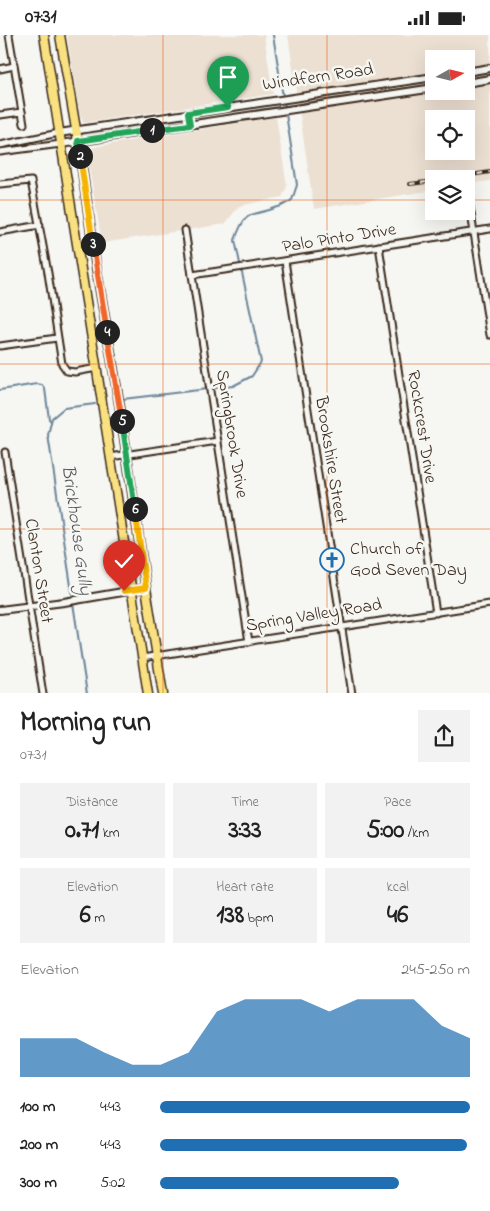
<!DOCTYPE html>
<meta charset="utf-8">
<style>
:root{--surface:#fff;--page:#f2f2f2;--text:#222;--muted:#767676;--accent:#1f6fb2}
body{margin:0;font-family:"Indie Flower",sans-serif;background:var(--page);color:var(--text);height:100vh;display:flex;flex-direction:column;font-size:19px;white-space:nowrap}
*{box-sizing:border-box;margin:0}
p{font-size:16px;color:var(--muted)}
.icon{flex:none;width:28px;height:28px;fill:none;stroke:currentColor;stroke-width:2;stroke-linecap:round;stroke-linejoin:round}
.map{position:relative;height:658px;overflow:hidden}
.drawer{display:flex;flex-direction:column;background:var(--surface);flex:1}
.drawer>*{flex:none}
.needle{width:32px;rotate:82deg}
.buttons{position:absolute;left:425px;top:15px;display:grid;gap:10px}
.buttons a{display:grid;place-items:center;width:50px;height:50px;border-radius:0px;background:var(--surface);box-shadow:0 5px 20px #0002;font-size:25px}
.pin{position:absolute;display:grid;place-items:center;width:42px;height:42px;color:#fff;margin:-51px -21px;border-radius:50% 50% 50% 0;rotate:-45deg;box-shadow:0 0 5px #0007}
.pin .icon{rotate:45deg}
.km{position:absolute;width:25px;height:25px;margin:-12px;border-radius:50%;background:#222;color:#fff;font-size:14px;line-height:25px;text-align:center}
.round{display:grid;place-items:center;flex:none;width:52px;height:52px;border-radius:0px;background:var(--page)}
.headline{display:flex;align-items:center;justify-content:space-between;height:85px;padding:0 20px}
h1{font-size:28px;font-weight:700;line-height:38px}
.figures{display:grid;grid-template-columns:repeat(3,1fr);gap:8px;height:85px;padding:5px 20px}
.figures div{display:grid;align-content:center;border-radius:0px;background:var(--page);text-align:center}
.figures b{font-size:25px;font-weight:700}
.figures small{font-size:14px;font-weight:400}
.figures p{font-size:14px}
.chart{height:140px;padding:10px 20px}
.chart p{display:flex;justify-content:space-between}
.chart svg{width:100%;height:90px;margin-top:5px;fill:var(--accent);opacity:.7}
ul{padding:0 20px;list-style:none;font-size:16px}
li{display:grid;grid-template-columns:80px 60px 1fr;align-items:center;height:38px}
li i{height:12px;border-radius:6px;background:var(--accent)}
.status{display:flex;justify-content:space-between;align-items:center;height:35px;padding:0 25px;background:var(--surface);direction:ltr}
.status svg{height:14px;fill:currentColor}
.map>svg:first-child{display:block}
.built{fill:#ece0d2;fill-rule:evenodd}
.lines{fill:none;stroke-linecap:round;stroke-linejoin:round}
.stream{stroke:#6d869a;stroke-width:2}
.minor-casing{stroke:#3b2a1e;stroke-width:9}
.tertiary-casing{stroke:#3b2a1e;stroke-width:10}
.primary-casing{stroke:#3b2a1e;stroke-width:11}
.minor{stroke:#f6f6f2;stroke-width:5}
.tertiary{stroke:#f6f6f2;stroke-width:6}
.primary{stroke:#f9e181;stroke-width:8}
.rail-casing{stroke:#3b2a1e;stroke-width:4}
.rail{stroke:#f6f6f2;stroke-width:2;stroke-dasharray:5.5;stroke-linecap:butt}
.split-1-casing{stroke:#fff;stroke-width:10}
.split-2-casing{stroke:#fff;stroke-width:10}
.split-3-casing{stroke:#fff;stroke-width:10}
.split-4-casing{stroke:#fff;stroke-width:10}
.split-5-casing{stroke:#fff;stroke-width:10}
.split-6-casing{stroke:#fff;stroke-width:10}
.split-7-casing{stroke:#fff;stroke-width:10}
.split-1{stroke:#22a559;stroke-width:6}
.split-2{stroke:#22a559;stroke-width:6}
.split-3{stroke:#f5b400;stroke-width:6}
.split-4{stroke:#f0652b;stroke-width:6}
.split-5{stroke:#f0652b;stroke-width:6}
.split-6{stroke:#22a559;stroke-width:6}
.split-7{stroke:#f5b400;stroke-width:6}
.grid{fill:none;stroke:#e8590c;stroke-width:1;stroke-opacity:0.55}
.labels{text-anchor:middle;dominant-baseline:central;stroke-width:5;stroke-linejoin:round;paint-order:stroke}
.street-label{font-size:18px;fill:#3b2a1e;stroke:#f6f6f2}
.poi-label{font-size:18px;fill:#3b2a1e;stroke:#f6f6f2;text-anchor:start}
.water-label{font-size:19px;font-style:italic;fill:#54585c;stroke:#f6f6f2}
</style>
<div class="status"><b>07:31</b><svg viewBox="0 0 49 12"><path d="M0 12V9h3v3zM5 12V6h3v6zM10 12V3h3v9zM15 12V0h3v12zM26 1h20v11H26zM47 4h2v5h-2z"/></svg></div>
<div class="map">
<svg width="490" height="659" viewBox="0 0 490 659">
<rect width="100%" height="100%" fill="#f6f6f2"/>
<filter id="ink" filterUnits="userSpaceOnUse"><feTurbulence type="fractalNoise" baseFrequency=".02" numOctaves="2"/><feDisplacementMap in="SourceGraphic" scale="10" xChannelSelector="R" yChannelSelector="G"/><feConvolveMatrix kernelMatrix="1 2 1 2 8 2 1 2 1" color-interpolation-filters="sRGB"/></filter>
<g filter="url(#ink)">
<g class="built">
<path d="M67,0H264L273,59L84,88L80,80Z"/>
<path d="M288,0H490V146L466,149V144H434V155L314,174ZM434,24H466V56H434ZM434,84H466V116H434Z"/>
<path d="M276,82L287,151L282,162L239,171L225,189L102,208L86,115L98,111Z"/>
</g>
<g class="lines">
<g class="stream">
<path d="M273,0L283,62"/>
<path d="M0,355L37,349L42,350L45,354L49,384L51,386"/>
<path d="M123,364L233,351L252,341L261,327L235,205C247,171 251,183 278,172C283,171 288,167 292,165L297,150L284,66"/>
<path d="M73,564L48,400L52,383L64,373L95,369"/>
<path d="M73,568L87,659"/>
</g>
<g class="minor-casing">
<g id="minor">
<path d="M9,0L22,77"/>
<path d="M0,34L14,31"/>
<path d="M0,80L22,77L24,89"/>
<path d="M0,110L59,98"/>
<path d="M0,117L61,109"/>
<path d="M0,149L31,146L48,238L62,329L67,336L75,337L97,333"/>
<path d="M467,153L490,300"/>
<path d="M185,195L249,607"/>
<path d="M0,197L40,190"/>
<path d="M379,211L436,578"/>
<path d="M285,226L352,659"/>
<path d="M192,240L490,194"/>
<path d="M0,311L57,303"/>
<path d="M5,417L43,659"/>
<path d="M110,422L218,406"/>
<path d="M142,623L490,569"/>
</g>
</g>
<g class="tertiary-casing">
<g id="tertiary">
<path d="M466,37L490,33"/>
<path d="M466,48L490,44"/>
<path d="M59,98L434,42"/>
<path d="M61,109L434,53"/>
<path d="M0,575L64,567L146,553"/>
</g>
</g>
<g class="primary-casing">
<g id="primary">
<path d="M44,0L148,659"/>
<path d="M60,0L78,106L96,231L120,373L146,553L163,659"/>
</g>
</g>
<use href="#minor" class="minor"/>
<use href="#tertiary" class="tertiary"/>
<use href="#primary" class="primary"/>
<g class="rail-casing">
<g id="rail">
<path d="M445,144L490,137"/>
<path d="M410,149L434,146"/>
</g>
</g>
<use href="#rail" class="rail"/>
</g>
</g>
<g class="lines" filter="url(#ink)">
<g class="split-1-casing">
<path id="split-1" d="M152,95L190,90L188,78L228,72"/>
</g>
<g class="split-2-casing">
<path id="split-2" d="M80,121L78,106L152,95"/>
</g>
<g class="split-3-casing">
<path id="split-3" d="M80,121L93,209"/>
</g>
<g class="split-4-casing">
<path id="split-4" d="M93,209L107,297"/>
</g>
<g class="split-5-casing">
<path id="split-5" d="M107,297L122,386"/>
</g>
<g class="split-6-casing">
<path id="split-6" d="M122,386L135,474"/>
</g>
<g class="split-7-casing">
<path id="split-7" d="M124,556L146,553L135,474"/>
</g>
<use href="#split-1" class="split-1"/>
<use href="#split-2" class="split-2"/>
<use href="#split-3" class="split-3"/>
<use href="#split-4" class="split-4"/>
<use href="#split-5" class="split-5"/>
<use href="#split-6" class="split-6"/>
<use href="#split-7" class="split-7"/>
</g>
<path class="grid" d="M163,0V659M327,0V659M0,165H434M466,165H490M0,329H490M0,494H490"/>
<defs>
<g id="church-ring" transform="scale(1.25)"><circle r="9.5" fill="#f6f6f2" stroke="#1f6fb2" stroke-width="1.5"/><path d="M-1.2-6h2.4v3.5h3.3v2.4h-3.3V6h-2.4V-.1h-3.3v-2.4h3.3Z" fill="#1f6fb2"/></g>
</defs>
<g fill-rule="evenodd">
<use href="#church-ring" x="332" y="525"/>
</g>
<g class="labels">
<g class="street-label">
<text transform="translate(318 43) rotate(-8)">Windfern Road</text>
<text transform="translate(339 204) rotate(-9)">Palo Pinto Drive</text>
<text transform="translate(421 392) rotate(81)">Rockcrest Drive</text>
<text transform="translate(231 399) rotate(81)">Springbrook Drive</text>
<text transform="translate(330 425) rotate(81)">Brookshire Street</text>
<text transform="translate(38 536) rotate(81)">Clanton Street</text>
<text transform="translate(314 581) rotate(-9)">Spring Valley Road</text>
</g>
<g class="poi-label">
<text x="350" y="515">Church of<tspan x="350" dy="21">God Seven Day</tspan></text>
</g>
<g class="water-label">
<text transform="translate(76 495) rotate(82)">Brickhouse Gully</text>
</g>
</g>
</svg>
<div class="buttons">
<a><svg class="needle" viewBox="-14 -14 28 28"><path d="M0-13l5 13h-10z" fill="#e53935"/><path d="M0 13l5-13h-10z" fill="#767676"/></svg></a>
<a><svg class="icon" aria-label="locate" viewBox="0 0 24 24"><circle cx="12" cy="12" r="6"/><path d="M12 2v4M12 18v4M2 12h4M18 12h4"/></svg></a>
<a><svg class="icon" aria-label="layers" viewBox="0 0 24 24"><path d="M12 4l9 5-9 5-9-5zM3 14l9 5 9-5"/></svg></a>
</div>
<div class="pin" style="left:228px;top:72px;background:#1e9e55"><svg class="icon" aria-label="arrive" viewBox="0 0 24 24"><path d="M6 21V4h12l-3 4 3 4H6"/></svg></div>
<div class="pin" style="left:124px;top:556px;background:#d93025"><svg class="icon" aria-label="check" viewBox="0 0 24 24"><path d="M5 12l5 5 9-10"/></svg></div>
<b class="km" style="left:152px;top:95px">1</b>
<b class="km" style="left:80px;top:121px">2</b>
<b class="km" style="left:93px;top:209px">3</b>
<b class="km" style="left:107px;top:297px">4</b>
<b class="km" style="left:122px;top:386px">5</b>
<b class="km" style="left:135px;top:474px">6</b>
</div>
<section class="drawer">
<div class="headline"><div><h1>Morning run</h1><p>07:31</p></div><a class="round"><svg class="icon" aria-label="share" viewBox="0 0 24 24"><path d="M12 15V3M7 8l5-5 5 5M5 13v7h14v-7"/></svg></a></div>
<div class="figures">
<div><p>Distance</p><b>0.71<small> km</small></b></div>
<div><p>Time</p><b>3:33</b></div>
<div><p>Pace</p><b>5:00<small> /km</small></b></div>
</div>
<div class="figures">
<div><p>Elevation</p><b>6<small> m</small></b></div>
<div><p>Heart rate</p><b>138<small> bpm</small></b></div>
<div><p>kcal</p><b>46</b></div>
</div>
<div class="chart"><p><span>Elevation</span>245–250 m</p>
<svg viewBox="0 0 160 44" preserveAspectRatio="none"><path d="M0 44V25L10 25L20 25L30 32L40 38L50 38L60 32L70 12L80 6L90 6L100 6L110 12L120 6L130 6L140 6L150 19L160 25V44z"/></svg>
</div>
<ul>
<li><b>100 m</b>4:43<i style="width:100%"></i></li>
<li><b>200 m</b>4:43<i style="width:99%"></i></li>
<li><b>300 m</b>5:02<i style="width:77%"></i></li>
</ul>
</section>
